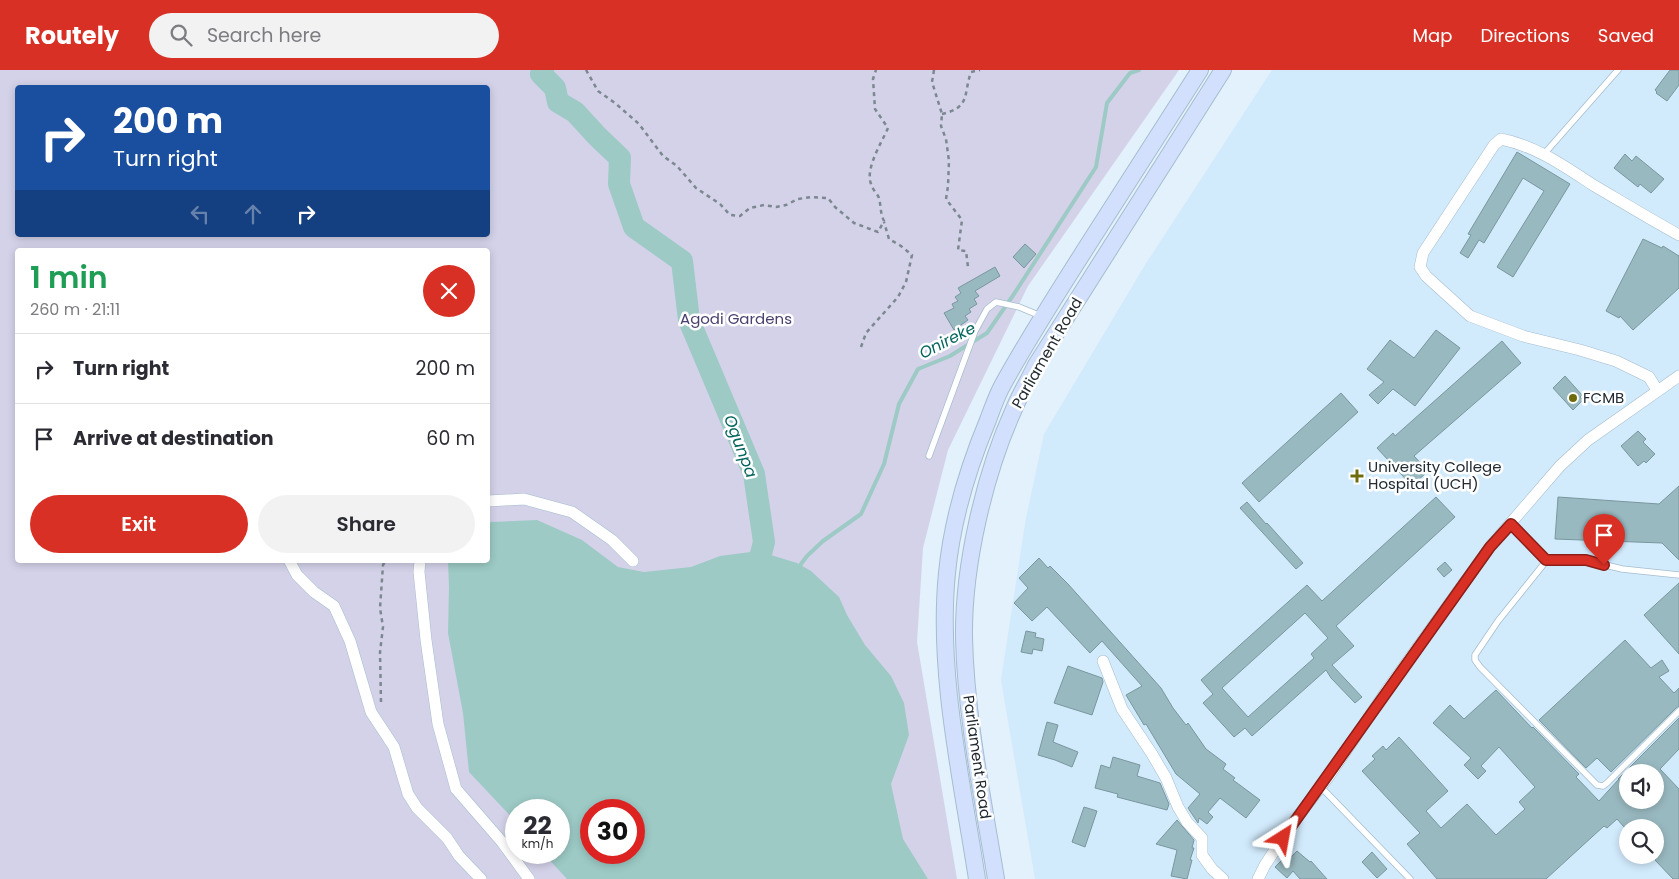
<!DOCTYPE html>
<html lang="en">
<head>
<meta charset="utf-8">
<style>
	body { margin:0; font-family:Poppins,sans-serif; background:#f2f2f3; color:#2b2b33; height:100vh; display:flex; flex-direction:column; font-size:19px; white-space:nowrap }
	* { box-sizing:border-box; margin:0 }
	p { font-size:16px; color:#7c7c81 }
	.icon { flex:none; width:28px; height:28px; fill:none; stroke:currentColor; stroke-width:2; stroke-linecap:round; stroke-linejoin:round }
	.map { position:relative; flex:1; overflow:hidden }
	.panel { position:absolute; left:15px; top:178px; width:475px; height:315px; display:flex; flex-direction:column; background:#fff; border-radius:5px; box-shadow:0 2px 8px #0003 }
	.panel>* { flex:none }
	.guide { position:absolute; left:15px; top:15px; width:475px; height:152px; border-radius:5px; box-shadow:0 2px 8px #0003; background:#1a4fa0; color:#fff; overflow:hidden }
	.buttons { position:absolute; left:1619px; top:694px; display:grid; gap:10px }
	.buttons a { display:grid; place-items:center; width:45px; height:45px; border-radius:50%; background:#fff; box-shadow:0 2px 8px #0003; font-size:25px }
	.speed { position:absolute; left:505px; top:729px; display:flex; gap:10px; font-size:25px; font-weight:700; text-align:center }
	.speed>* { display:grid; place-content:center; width:65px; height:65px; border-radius:50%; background:#fff; box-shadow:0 2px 8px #0003; line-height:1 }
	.speed small { font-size:12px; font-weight:400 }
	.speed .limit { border:8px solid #d22; background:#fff; color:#111 }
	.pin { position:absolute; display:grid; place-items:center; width:42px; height:42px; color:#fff; margin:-51px -21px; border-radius:50% 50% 50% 0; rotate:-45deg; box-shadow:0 0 5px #0007 }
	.pin .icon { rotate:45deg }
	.me { position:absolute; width:55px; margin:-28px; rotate:34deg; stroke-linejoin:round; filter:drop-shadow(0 0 4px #0008) }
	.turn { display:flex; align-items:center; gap:18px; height:105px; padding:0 15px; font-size:22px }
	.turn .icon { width:65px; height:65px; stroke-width:2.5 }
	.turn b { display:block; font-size:35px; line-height:42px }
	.lanes { display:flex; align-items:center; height:48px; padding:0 15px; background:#0003; justify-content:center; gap:25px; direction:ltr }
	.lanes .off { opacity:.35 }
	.round { display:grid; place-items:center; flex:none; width:52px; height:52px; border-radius:26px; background:#f2f2f3 }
	.overview { display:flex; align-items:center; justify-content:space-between; height:85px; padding:0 15px }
	h1 { font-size:30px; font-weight:600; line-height:38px; color:#1e9e55 }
	.action { display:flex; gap:10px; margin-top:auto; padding:10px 15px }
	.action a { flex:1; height:58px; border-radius:30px; background:#d93025; color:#fff; font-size:20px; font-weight:600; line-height:58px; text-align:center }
	.action a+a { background:#f2f2f3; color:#2b2b33 }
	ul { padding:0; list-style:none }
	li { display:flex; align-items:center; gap:15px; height:70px; padding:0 15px; border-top:1px solid #e1e1e2 }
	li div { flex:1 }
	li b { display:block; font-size:19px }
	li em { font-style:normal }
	header { display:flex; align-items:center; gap:30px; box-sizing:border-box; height:70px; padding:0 25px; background:#d93025; color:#fff }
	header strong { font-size:24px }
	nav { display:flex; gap:28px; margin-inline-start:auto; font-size:18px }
	.search { width:350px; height:45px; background:#f2f2f3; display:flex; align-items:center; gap:12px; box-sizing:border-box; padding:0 18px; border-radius:28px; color:#7c7c81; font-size:19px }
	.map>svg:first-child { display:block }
	.built { fill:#d1eafc; fill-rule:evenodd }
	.green { fill:#d4d2e9; fill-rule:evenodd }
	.water { fill:#9dcac5; fill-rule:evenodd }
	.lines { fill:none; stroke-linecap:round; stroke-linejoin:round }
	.stream { stroke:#9dcac5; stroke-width:4 }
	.river { stroke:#9dcac5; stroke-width:22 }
	.building { fill:#99b9c0; stroke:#79979e; fill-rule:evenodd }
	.service-casing { stroke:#a5bdce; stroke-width:7 }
	.minor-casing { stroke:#a5bdce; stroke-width:12 }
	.secondary-casing { stroke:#a5bdce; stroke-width:18 }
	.path { stroke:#7c8890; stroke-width:2.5; stroke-dasharray:4 4; stroke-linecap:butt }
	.service { stroke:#fff; stroke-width:5.5 }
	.minor { stroke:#fff; stroke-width:11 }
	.secondary { stroke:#d3e0fd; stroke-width:16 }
	.route-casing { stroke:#8d1f18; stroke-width:12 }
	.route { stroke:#d93025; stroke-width:9 }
	.poi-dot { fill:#6d6c0c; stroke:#fff; stroke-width:2 }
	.labels { text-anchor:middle; stroke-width:5; stroke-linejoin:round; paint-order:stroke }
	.park-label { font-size:15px; fill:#48406f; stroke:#fff }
	.street-label { font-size:15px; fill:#222b32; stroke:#fff }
	.poi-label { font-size:15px; fill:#222b32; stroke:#fff; text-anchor:start }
	.water-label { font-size:16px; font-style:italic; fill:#06655e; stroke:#fff }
</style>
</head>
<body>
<header>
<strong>Routely</strong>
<div class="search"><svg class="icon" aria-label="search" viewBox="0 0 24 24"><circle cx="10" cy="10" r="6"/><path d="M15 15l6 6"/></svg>Search here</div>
<nav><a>Map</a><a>Directions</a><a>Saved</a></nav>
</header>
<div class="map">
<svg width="1679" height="809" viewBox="0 0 1679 809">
	<rect width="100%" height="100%" fill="#e2f1fb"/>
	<path class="built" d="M 1272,0 L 1679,0 L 1679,809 L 1035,809 L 1001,610 L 1026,448 L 1044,364 L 1145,195 ZM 1628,702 L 1655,702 L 1655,730 L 1628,730 ZM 1628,758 L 1655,758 L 1655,785 L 1628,785 Z"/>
	<path class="green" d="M 0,0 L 1179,0 L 1028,216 L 948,380 L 923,478 L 917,572 L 957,809 L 0,809 ZM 18,18 L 488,18 L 488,165 L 18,165 ZM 18,180 L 488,180 L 488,490 L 18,490 ZM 516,740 L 559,740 L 559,782 L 516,782 ZM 591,740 L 634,740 L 634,782 L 591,782 Z"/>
	<path class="water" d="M 537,450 L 582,470 L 618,497 L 644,502 L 691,497 L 720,486 L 758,481 L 797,493 L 811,501 L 839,527 L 847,545 L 865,575 L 891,606 L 904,633 L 909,665 L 891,714 L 903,769 L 928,809 L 567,809 L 543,783 L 559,782 L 559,740 L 516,740 L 516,752 L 469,702 L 463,643 L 448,563 L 449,517 L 448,490 L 488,490 L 488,454 L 491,452 ZM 591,740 L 634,740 L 634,782 L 591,782 Z"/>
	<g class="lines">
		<path class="stream" d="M 798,498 L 807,486 L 823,471 L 861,444 L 884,394 L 899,334 L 918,299 L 950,286 L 987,263 L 1014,224 L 1096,97 L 1107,33 L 1130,3 L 1139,0"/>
		<path class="river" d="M 543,0 L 541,4 L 555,18 L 558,32 L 575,42 L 597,66 L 620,88 L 619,114 L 634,157 L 682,191 L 689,250 L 754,404 L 764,472 L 754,511"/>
	</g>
	<g class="building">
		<path d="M 1670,0 L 1679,0 L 1679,15 L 1667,31 L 1656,23 L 1657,22 L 1655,20 Z"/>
		<path d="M 1517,82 L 1570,114 L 1513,207 L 1497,197 L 1544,121 L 1523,108 L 1484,173 L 1479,170 L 1468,188 L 1460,183 L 1471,165 L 1468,164 Z"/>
		<path d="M 1625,84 L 1632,91 L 1636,86 L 1664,109 L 1651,123 L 1640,114 L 1638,117 L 1614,98 Z"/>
		<path d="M 1643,169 L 1662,178 L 1663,176 L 1679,186 L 1679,218 L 1633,260 L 1620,246 L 1619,248 L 1606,241 Z"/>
		<path d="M 1025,174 L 1036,184 L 1024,198 L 1013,187 Z"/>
		<path d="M 995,197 L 1000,206 L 975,221 L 979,226 L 974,229 L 977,234 L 969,239 L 971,242 L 965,246 L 968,250 L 954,260 L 944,243 L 954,238 L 952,234 L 958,231 L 955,227 L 961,223 L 958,218 Z"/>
		<path d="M 1436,260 L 1460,278 L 1415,336 L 1393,319 L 1378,334 L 1369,325 L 1384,312 L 1367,299 L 1390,270 L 1414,288 Z"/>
		<path d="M 1502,271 L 1521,293 L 1414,386 L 1428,401 L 1412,416 L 1377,378 L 1393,363 L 1395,366 Z"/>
		<path d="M 1565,306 L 1582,325 L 1580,327 L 1583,330 L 1573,340 L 1553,318 Z"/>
		<path d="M 1341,323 L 1358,342 L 1259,432 L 1242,413 Z"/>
		<path d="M 1638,361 L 1646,369 L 1643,372 L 1655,384 L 1646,393 L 1644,391 L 1638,396 L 1621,376 Z"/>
		<path d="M 1679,416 L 1679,490 L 1662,473 L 1555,469 L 1558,427 L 1659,434 Z"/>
		<path d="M 1436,427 L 1455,447 L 1336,556 L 1354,576 L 1332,595 L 1362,627 L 1355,633 L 1331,608 L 1326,600 L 1252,666 L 1245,658 L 1234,667 L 1203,633 L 1213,624 L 1201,610 L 1307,515 L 1322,531 ZM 1305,543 L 1328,568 L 1311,584 L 1314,588 L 1248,647 L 1222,618 Z"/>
		<path d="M 1247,432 L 1266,454 L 1267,453 L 1303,493 L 1296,499 L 1240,438 Z"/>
		<path d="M 1039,488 L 1048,498 L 1050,496 L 1068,514 L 1161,618 L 1173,638 L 1186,655 L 1188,653 L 1206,679 L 1226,694 L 1223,699 L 1235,708 L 1233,710 L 1260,730 L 1246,748 L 1220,728 L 1208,742 L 1213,747 L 1207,754 L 1199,748 L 1198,753 L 1188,738 L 1200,724 L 1176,704 L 1146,654 L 1144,655 L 1126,625 L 1142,616 L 1102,571 L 1090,583 L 1047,537 L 1032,551 L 1014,533 L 1028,518 L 1019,508 Z"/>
		<path d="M 1445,492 L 1452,500 L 1444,507 L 1437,499 Z"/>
		<path d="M 1679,513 L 1679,584 L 1644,545 Z"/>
		<path d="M 1026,561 L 1036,563 L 1035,567 L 1044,569 L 1042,581 L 1033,579 L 1032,584 L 1021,582 Z"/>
		<path d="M 1625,570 L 1651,598 L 1662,590 L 1669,601 L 1659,607 L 1674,623 L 1679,618 L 1679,636 L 1676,638 L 1611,702 L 1597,688 L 1586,698 L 1539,650 Z"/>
		<path d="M 1068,596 L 1102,608 L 1103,612 L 1092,645 L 1054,633 Z"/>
		<path d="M 1496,620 L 1532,658 L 1533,657 L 1579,704 L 1576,707 L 1599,731 L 1619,709 L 1618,709 L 1679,648 L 1679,679 L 1660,699 L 1679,719 L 1679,809 L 1673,809 L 1655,790 L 1655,758 L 1625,758 L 1617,749 L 1607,758 L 1604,756 L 1546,809 L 1437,809 L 1407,774 L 1420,763 L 1362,701 L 1375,689 L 1372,686 L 1383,676 L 1386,680 L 1399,667 L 1448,721 L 1426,741 L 1441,758 L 1467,734 L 1496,765 L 1525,739 L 1519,732 L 1535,717 L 1499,677 L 1481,696 L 1486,701 L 1478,709 L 1464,695 L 1471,688 L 1433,653 L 1450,635 L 1464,649 ZM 1628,702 L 1655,702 L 1655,730 L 1628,730 Z"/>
		<path d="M 1047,652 L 1058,655 L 1053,672 L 1078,682 L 1072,697 L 1055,690 L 1038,685 Z"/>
		<path d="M 1113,687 L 1140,695 L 1137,706 L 1160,713 L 1169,734 L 1167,740 L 1117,727 L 1118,724 L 1095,718 L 1101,695 L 1110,698 Z"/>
		<path d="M 1084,737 L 1097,741 L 1085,777 L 1072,772 Z"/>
		<path d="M 1177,750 L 1194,770 L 1192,778 L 1194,778 L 1190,790 L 1192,790 L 1187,809 L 1171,806 L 1177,780 L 1156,774 Z"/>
		<path d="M 1297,781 L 1310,792 L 1311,791 L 1327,809 L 1300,809 L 1293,801 L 1287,808 L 1275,797 L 1285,787 L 1288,790 Z"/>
		<path d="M 1372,782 L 1387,799 L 1377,808 L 1362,792 Z"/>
	</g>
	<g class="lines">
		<g class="service-casing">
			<g id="service">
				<path d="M 1544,84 L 1618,0"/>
				<path d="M 929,386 L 975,261 L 987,239 L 996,232 L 1019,237 L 1041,246"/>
				<path d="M 1511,454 L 1547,490 L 1585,490 L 1622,499 L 1679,505"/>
				<path d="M 1547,490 L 1498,551 L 1475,585 L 1475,590 L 1480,597 L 1597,715 L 1603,716 L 1607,713 L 1679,641"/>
				<path d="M 1320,716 L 1410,809"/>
			</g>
		</g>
		<g class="minor-casing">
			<g id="minor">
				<path d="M 1657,320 L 1649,307 L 1616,291 L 1580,280 L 1523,266 L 1470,246 L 1426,206 L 1420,197 L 1423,183 L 1494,75 L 1501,69 C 1536,76 1564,96 1593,115 C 1622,132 1650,149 1679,165"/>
				<path d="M 488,431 L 524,429 L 572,442 L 612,470 L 633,491"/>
				<path d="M 289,490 L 297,505 L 314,522 L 334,536 L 350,571 L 371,642 L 394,677 L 408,724 L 417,738 L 447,768 L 459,786 L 481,809"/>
				<path d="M 420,490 L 419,502 L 426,570 L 438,654 L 456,719 L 502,772 L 529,809"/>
				<path d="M 1103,591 L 1122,639 L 1152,684 L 1166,708 L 1178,737 L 1187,752 L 1202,768 L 1202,785 L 1212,799 L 1223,809"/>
				<path d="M 1258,809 L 1265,795 L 1292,754 L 1329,706 L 1387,620 L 1490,477 L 1560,396 L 1588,370 L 1679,306"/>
			</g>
		</g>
		<g class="secondary-casing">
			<g id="secondary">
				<path d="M 977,809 C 962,711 937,602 947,503 C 952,451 968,398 988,350 C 992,339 996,328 1001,318 C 1027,270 1057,224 1086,178 C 1124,119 1162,59 1200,0"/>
				<path d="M 996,809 C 983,729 966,649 964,568 C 963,497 984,405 1014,339 C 1020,324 1029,310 1036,295 L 1223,0"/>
			</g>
		</g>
		<g class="path">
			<path d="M 586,0 L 598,21 L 615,33 L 639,54 L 663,86 L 677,96 L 696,118 L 720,134 L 730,145 L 740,146 L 750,138 L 764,135 L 776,137 L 786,135 L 798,129 L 811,127 L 828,128 L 835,137 L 854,153 L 878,162 L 884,151 C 880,143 881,135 879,128 C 877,123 872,119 871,114 C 865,98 882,72 888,58 L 875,39 L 873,9 L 876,0"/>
			<path d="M 934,0 L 932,12 L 942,44 L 941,56 L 946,69 L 949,91 L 948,116 L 946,129 L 962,150 L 958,180 L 966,181 L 968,197"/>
			<path d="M 942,44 C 971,37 963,25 971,2 L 980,0"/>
			<path d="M 861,277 L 866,263 L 898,227 L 906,212 L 912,185 L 901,176 L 889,169 L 884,152"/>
			<path d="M 381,632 L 380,582 L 383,557 L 380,538 L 383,495 L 386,490"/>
		</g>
		<use href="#service" class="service"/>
		<use href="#minor" class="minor"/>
		<use href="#secondary" class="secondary"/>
	</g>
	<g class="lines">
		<g class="route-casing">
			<path id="route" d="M 1283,768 L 1490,477 L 1511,454 L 1546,490 L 1586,490 L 1604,495"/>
		</g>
		<use href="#route" class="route"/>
	</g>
	<g class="poi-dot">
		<circle cx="1573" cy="328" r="5"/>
		<path d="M1354.5 398.5h5v5h5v5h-5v5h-5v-5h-5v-5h5z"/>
	</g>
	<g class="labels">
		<g class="park-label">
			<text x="736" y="254">Agodi Gardens</text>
		</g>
		<g class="street-label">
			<text transform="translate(1047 283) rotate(-60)" y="5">Parliament Road</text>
			<text transform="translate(977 687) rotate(82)" y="5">Parliament Road</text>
		</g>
		<g class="poi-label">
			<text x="1583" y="333">FCMB</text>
			<text x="1368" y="402">University College<tspan x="1368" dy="17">Hospital (UCH)</tspan></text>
		</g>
		<g class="water-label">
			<text transform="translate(947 270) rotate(-27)" y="6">Onireke</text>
			<text transform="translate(741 376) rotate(69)" y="6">Ogunpa</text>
		</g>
	</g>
</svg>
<div class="buttons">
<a><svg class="icon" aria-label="sound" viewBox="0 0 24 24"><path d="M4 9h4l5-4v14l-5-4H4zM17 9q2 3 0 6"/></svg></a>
<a><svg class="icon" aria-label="search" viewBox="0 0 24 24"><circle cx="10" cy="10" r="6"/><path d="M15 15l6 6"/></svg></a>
</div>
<div class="speed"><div>22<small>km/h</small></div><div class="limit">30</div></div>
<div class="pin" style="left:1604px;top:495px;background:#d93025"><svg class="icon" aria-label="arrive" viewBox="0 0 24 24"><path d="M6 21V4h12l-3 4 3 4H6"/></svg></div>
<svg class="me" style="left:1283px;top:768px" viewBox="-20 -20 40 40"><path d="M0-17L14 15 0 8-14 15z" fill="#d93025" stroke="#fff" stroke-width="4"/></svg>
<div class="guide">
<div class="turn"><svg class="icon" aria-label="right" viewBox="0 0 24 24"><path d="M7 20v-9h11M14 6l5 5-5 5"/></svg><div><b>200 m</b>Turn right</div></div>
<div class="lanes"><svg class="icon off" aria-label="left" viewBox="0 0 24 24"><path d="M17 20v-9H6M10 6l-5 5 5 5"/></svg><svg class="icon off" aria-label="ahead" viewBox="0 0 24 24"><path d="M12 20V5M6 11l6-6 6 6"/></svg><svg class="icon" aria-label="right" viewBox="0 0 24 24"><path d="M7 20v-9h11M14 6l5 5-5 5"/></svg></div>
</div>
<section class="panel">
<div class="overview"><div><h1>1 min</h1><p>260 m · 21:11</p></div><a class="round" style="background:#d93025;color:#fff"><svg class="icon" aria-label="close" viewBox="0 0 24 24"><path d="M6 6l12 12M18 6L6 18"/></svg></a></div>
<ul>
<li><svg class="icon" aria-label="right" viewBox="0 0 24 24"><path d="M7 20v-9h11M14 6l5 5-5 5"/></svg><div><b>Turn right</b></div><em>200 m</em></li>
<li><svg class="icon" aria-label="arrive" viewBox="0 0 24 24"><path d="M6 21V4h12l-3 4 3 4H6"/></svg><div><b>Arrive at destination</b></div><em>60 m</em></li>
</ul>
<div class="action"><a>Exit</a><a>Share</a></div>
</section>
</div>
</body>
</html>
